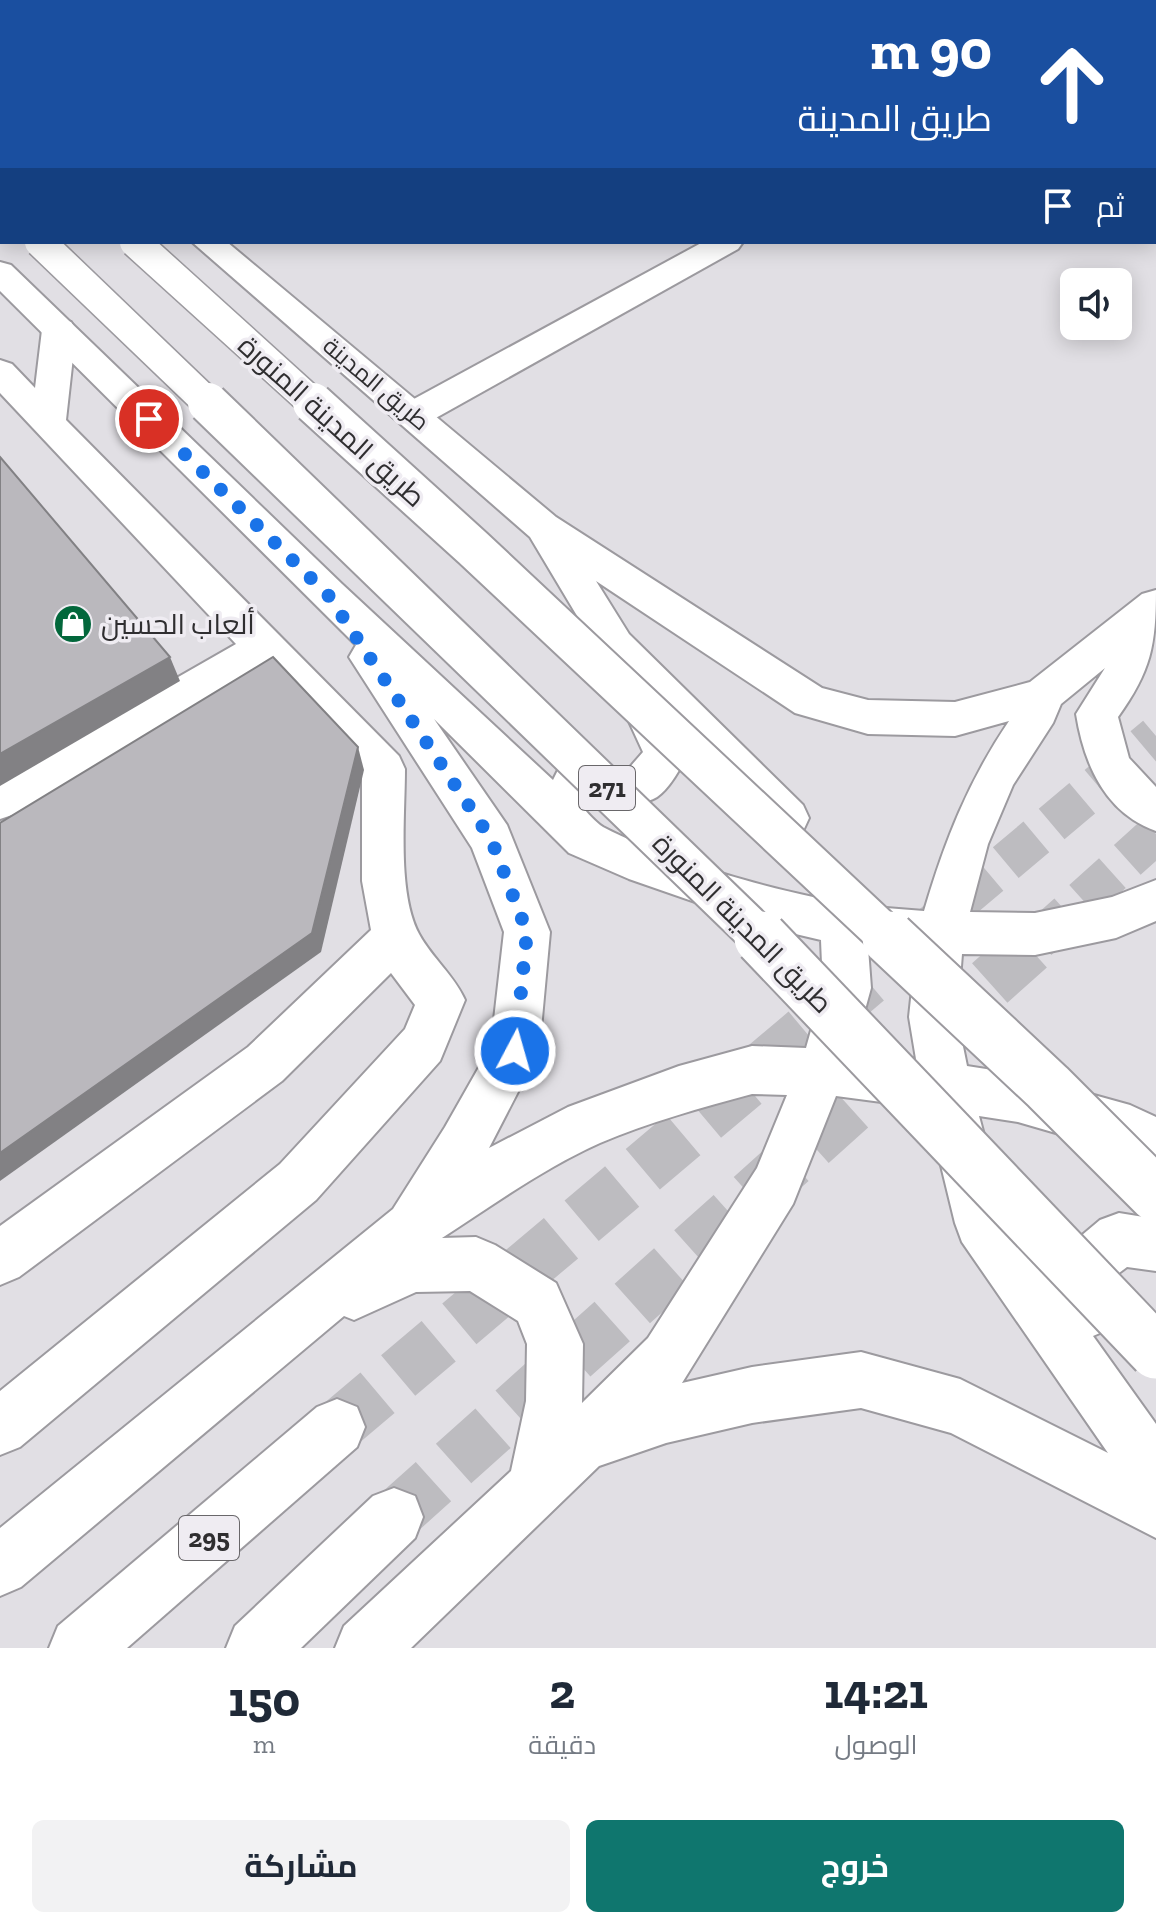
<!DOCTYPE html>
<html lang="ar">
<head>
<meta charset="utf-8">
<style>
	body { margin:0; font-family:"Zilla Slab",Cairo,serif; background:#f2f2f3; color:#1f2937; direction:rtl; height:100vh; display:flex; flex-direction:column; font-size:30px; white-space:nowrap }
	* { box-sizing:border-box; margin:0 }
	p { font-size:26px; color:#747a83 }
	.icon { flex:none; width:44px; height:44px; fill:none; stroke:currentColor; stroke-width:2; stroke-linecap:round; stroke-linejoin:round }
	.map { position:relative; height:1648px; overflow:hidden; direction:ltr }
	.details { display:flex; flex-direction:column; background:#fff; flex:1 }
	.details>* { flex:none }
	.hud { position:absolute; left:0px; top:0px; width:1156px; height:244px; box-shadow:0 4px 20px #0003; direction:rtl; background:#1a4fa0; color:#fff; overflow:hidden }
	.tools { position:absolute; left:1060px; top:268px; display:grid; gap:16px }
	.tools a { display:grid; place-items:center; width:72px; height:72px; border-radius:12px; background:#fff; box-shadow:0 4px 20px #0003; font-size:40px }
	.pin { position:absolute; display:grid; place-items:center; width:68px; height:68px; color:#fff; margin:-34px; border:4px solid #fff; border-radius:50%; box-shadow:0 2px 8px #0007 }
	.me { position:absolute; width:88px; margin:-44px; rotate:6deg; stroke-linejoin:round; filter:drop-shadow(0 0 6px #0008) }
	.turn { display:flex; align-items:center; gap:28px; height:168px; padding:0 32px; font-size:36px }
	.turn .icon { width:104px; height:104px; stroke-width:2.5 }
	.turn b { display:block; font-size:56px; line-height:68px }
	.then { display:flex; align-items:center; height:76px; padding:0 32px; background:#0003; gap:16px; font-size:30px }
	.eta { display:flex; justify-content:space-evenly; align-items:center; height:136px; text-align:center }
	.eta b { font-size:48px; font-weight:700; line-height:56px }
	.cta { display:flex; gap:16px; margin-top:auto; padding:16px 32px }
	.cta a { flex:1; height:92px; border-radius:12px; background:#0f766e; color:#fff; font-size:32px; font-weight:700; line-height:92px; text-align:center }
	.cta a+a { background:#f2f2f3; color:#1f2937 }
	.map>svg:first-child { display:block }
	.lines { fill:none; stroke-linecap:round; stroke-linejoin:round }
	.major-tunnel-far1 { stroke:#bdbcc0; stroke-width:40; stroke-dasharray:40 20; stroke-linecap:butt }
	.major-tunnel { stroke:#bdbcc0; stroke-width:53; stroke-dasharray:53 27; stroke-linecap:butt }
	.minor-casing { stroke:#9c9a9f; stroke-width:4 }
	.major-casing { stroke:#9c9a9f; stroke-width:4 }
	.highway-casing { stroke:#9c9a9f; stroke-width:4 }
	.minor { fill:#fff; fill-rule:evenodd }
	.major { fill:#fff; fill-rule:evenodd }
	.highway { fill:#fff; fill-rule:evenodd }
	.highway-bridge-far2-casing { stroke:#9c9a9f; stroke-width:33; stroke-linecap:butt }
	.highway-bridge-far1-casing { stroke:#9c9a9f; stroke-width:44; stroke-linecap:butt }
	.highway-bridge-casing { stroke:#9c9a9f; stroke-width:57; stroke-linecap:butt }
	.highway-bridge-far2 { stroke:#fff; stroke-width:30 }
	.highway-bridge-far1 { stroke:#fff; stroke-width:40 }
	.highway-bridge { stroke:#fff; stroke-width:53 }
	.shaded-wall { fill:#828184 }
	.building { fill:#bab8bd; stroke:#828184; stroke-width:2 }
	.route { stroke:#1a73e8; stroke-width:14; stroke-dasharray:0 25.2 }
	.labels { text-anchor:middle; stroke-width:7; stroke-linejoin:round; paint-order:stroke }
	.far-street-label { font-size:24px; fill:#2f2e30; stroke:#efecf2 }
	.shield { fill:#efecf2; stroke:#69676a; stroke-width:2 }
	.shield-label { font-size:26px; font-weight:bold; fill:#2f2e30 }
	.street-label { font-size:28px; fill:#2f2e30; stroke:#efecf2 }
	.poi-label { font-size:28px; fill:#2f2e30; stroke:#efecf2; text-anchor:start }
</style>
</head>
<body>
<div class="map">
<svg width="1156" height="1648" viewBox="0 0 1156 1648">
	<rect width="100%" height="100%" fill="#e1dfe4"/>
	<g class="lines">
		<g class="major-tunnel-far1">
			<path d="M 914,940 L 1156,736"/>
			<path d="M 1038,940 L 1156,834"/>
		</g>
		<g class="major-tunnel">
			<path d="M 337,1427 L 917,938"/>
			<path d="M 394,1517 L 1040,938"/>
		</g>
		<g class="minor-casing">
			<g id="minor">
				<path d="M 1043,0 L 1072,0 L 1073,2 L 1044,2 Z"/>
				<path d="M 1145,0 L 1156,0 L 1156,13 L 1154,2 L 1143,2 Z"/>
				<rect x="0" y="19" width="2" height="16"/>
				<rect x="1154" y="38" width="2" height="17"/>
				<path d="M 703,242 L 743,242 L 738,249 L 425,424 L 413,427 L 401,424 L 395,415 L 401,406 Z"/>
				<path d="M 59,319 L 71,322 L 76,330 L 66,420 L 399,756 L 405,769 C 405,816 397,893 419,934 C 432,958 454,975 465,1000 L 440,1061 L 316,1200 L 20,1447 L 0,1455 L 0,1391 L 280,1164 L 405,1029 L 415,1005 L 391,973 L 282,1081 L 19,1277 L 0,1285 L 0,1226 L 248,1047 L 371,930 L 362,881 L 362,775 L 260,669 L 15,814 L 0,819 L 0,779 L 236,644 L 0,393 L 0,360 L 12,364 L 35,388 L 42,330 L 47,322 Z"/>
			</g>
		</g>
		<g class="major-casing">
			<g id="major">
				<rect x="0" y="57" width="2" height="18"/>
				<path d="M 192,242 L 227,242 L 556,517 L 822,688 L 868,700 L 955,702 L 1030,682 L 1142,594 L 1156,590 C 1156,645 1151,671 1118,717 L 1129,758 L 1156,787 L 1156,831 C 1105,813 1084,764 1076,714 L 1105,668 L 1061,704 L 1053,723 L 1013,785 L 988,844 L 970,912 L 1035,913 L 1112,897 L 1156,880 L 1156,921 L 1116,938 L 1035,955 L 962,954 L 957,1017 L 967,1066 L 1018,1074 L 1130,1105 L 1156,1117 L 1156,1171 L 1118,1151 L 1018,1122 L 979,1116 L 1004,1211 L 1063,1294 L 1067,1260 L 1075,1241 L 1100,1220 L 1119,1213 L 1156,1219 L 1156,1271 L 1127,1267 L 1119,1273 L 1115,1311 L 1107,1330 L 1093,1336 L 1156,1424 L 1156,1538 L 951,1433 L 861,1408 L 752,1423 L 666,1443 L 599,1466 L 411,1648 L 335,1648 L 344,1626 L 511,1471 L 526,1401 L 527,1344 L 518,1321 L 470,1291 L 416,1292 L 354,1320 L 344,1316 L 21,1587 L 0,1596 L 0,1528 L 393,1209 L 445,1127 L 491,1046 L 504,932 L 472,848 L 349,657 L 356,645 L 0,291 L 0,262 L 11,265 L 342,584 L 553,780 L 558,770 L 573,765 L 593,772 L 630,767 L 643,752 L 620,702 L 626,690 L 632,688 L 601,656 L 530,537 ZM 596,581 L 795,713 L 868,734 L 955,736 L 1009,721 C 968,782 945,840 924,911 L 861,906 L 852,883 L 836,877 L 820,883 L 813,897 C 748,883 663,858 603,827 C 595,822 588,813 581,806 C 594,811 645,805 657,797 C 669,789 681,768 687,755 L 678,735 L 771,831 L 787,837 L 803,831 L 809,818 L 803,805 L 629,634 ZM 434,719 L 569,853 L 629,879 L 770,928 L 821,940 L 823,988 L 806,1048 L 752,1046 L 679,1066 L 568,1107 L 489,1148 L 539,1051 L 550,932 L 507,825 ZM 868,948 L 916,952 L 909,1017 L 916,1059 L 854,1050 L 871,988 ZM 752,1094 L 787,1095 L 757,1168 L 648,1338 L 582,1403 L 583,1344 L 556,1283 L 495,1245 L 476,1237 L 442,1238 C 493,1205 544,1168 600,1143 C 649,1122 701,1108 752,1094 ZM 836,1096 L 927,1108 L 955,1223 L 962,1242 L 1108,1453 L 960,1379 L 861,1352 L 752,1367 L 682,1383 L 793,1204 Z"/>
				<path d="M 337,1399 L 357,1407 L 365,1427 L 357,1447 L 127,1648 L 49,1648 L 58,1626 L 317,1407 Z"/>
				<path d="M 394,1488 L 415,1496 L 423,1517 L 415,1538 L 301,1648 L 226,1648 L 235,1626 L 373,1496 Z"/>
			</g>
		</g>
		<g class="highway-casing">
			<g id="highway">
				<path d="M 0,111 L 2,112 L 2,131 L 0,130 Z"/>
				<rect x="0" y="195" width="2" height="20"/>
			</g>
		</g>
		<use href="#minor" class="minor"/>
		<use href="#major" class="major"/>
		<use href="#highway" class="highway"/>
		<g class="highway-bridge-far2-casing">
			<g id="highway-bridge-far2">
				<path d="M 40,242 L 210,405"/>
				<path d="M 135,242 L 315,405"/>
			</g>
		</g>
		<g class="highway-bridge-far1-casing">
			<g id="highway-bridge-far1">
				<path d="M 208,403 L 763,940"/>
				<path d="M 313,403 L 473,548 L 891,940"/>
			</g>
		</g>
		<g class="highway-bridge-casing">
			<g id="highway-bridge">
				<path d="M 761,938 L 1156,1352"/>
				<path d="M 889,938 L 1048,1087 L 1156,1195"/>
			</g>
		</g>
		<use href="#highway-bridge-far2" class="highway-bridge-far2"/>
		<use href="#highway-bridge-far1" class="highway-bridge-far1"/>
		<use href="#highway-bridge" class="highway-bridge"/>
	</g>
	<g class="shaded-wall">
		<path d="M 170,657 L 180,681 L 0,786 L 0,754 Z"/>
		<path d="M 358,747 L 364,770 L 321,952 L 0,1181 L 0,1153 Z"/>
	</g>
	<g class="building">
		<path d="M 0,457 L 170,657 L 0,754 Z"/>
		<path d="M 273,657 L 358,747 L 312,933 L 0,1153 L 0,823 Z"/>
	</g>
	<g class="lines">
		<path class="route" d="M 149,419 L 328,595 L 491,839 L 527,932 L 515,1051"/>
	</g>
	<defs>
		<g id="shop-disc" transform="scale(2)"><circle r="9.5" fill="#02673b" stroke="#efecf2"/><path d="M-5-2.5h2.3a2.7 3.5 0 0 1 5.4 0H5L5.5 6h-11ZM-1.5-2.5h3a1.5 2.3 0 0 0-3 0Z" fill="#fff"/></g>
	</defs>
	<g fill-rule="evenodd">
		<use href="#shop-disc" x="73" y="624"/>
	</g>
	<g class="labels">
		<g class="far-street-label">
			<text transform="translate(376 384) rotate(40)" y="8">طريق المدينة</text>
		</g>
		<g class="shield">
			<rect x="579" y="766" width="56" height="44" rx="6"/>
			<rect x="179" y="1516" width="60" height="44" rx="6"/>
		</g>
		<g class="shield-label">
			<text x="607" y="797">271</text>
			<text x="209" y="1547">295</text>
		</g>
		<g class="street-label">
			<text transform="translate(332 421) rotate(42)" y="10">طريق المدينة المنورة</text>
			<text transform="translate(743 923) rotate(45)" y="10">طريق المدينة المنورة</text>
		</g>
		<g class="poi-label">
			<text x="101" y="634">ألعاب الحسين</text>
		</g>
	</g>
</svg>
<div class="tools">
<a><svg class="icon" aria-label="sound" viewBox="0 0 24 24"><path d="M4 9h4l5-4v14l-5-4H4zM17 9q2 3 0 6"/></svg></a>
</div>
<div class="pin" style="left:149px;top:419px;background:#d93025"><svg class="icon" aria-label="arrive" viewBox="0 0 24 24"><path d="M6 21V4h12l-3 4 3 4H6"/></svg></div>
<svg class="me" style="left:515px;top:1051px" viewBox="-20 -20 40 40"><circle r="17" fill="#1a73e8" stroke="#fff" stroke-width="3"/><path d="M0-11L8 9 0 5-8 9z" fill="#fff"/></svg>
<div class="hud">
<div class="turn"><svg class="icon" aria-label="ahead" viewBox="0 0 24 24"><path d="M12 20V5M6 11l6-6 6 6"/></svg><div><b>90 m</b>طريق المدينة</div></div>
<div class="then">ثم<svg class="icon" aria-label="arrive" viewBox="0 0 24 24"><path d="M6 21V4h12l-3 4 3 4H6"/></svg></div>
</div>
</div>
<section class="details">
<div class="eta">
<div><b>14:21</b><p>الوصول</p></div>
<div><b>2</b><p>دقيقة</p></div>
<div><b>150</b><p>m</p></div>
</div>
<div class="cta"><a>خروج</a><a>مشاركة</a></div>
</section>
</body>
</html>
